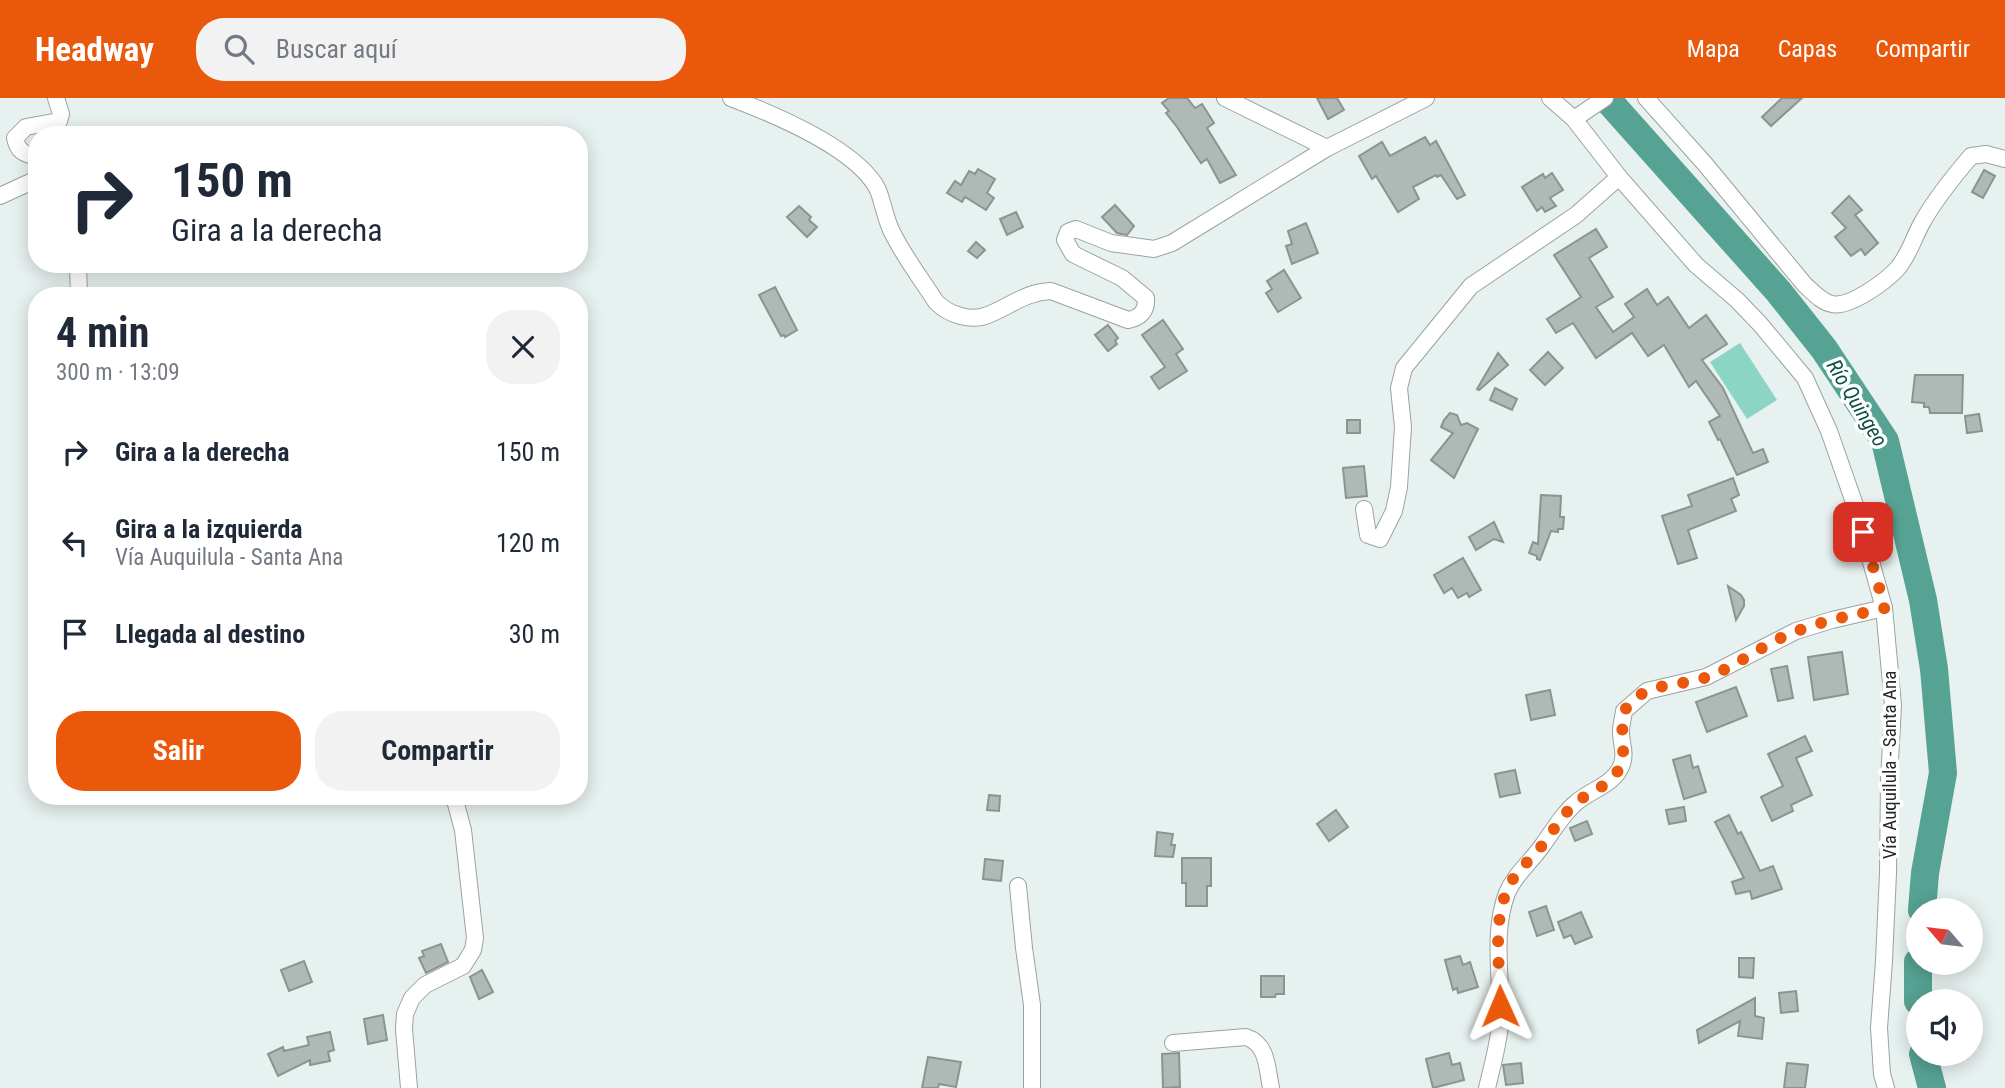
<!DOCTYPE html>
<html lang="es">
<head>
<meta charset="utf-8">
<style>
	body { margin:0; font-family:"Roboto Condensed",sans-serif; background:#f2f2f3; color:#1f2937; height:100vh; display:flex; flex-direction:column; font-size:26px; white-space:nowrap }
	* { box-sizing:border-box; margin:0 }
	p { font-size:23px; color:#747a83 }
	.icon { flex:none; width:38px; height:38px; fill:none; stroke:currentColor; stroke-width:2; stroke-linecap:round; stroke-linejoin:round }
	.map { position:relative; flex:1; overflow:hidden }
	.sheet { position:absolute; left:28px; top:189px; width:560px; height:518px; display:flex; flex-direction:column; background:#fff; border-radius:28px; box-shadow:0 4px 18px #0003 }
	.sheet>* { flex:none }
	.hud { position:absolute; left:28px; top:28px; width:560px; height:147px; border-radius:28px; box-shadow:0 4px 18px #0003; background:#fff; color:#1f2937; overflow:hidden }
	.needle { width:46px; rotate:298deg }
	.buttons { position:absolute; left:1906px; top:800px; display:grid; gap:14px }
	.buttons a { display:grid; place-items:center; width:77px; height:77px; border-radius:50%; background:#fff; box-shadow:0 4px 18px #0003; font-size:35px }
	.pin { position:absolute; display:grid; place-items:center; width:60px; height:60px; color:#fff; margin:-30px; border-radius:14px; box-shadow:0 4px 10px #0006 }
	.me { position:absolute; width:77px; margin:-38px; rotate:359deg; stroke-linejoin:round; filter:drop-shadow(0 0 5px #0008) }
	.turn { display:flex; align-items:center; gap:24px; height:147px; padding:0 28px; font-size:32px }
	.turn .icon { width:91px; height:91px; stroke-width:2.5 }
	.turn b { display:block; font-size:49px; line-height:60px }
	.round { display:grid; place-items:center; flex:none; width:74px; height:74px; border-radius:28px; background:#f2f2f3 }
	.head { display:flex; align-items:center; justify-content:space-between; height:119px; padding:0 28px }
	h1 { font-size:42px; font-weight:700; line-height:52px }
	.action { display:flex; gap:14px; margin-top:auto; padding:14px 28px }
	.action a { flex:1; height:80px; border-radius:28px; background:#ea580c; color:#fff; font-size:28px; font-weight:700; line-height:80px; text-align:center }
	.action a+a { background:#f2f2f3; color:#1f2937 }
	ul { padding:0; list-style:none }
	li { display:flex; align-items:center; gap:21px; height:91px; padding:0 28px }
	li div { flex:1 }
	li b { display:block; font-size:26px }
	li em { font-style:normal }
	header { display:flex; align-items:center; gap:42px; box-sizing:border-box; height:98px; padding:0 35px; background:#ea580c; color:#fff }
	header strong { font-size:33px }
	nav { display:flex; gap:38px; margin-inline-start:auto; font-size:24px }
	.search { width:490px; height:63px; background:#f2f2f3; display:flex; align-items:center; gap:18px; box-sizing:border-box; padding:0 24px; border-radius:28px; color:#747a83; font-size:26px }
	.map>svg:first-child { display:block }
	.green { fill:#8cd5c5 }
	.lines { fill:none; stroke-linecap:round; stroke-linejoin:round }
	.river { stroke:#56a293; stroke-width:28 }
	.building { fill:#afb9b6; stroke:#8b9491; stroke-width:2 }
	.minor-casing { stroke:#9aa3a1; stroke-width:18 }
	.minor { stroke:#fff; stroke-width:16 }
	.route { stroke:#ea580c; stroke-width:12; stroke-dasharray:0 21.6 }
	.labels { text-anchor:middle; stroke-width:7; stroke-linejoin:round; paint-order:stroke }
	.street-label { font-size:19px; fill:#252928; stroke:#fff }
	.water-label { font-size:21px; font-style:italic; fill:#0f5146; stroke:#fff }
</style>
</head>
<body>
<header>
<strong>Headway</strong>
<div class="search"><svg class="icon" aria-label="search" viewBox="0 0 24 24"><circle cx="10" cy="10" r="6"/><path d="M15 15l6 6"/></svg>Buscar aquí</div>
<nav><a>Mapa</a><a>Capas</a><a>Compartir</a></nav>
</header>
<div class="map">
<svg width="2005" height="990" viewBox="0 0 2005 990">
	<rect width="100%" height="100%" fill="#e7f1ef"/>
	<path class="green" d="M 1740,245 L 1777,302 L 1747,321 L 1710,264 Z"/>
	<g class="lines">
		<g class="river">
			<path d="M 1606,0 L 1778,193 L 1824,251 L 1885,343 L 1923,502 L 1934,571 L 1943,675 L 1925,775 L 1922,812"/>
			<path d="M 1918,864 L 1918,903"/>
			<path d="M 1923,956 L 1932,990"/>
		</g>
	</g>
	<g class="building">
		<path d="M 1169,0 L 1187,0 L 1195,10 L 1202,6 L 1214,25 L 1207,30 L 1236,77 L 1220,85 L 1207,61 L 1201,65 L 1177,29 L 1166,15 L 1169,13 L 1162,5 Z"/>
		<path d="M 1317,0 L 1337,0 L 1344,12 L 1328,21 Z"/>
		<path d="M 1782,0 L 1802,0 L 1771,28 L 1762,19 Z"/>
		<path d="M 1425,39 L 1430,47 L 1436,43 L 1465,97 L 1457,101 L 1441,77 L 1437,79 L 1436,77 L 1413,89 L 1419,101 L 1398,114 L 1376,78 L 1372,81 L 1359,58 L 1382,44 L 1390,58 Z"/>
		<path d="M 978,71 L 995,81 L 987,95 L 994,100 L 986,112 L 965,99 L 962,104 L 947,95 L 955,83 L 961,87 L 969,73 L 975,76 Z"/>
		<path d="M 1984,72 L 1995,78 L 1983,100 L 1972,94 Z"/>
		<path d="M 1552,75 L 1563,92 L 1550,100 L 1556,108 L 1545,114 L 1542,109 L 1537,113 L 1522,89 L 1543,76 L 1545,80 Z"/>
		<path d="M 1849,98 L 1862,112 L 1855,117 L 1878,145 L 1865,157 L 1861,151 L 1851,158 L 1835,139 L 1846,130 L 1832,115 Z"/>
		<path d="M 1115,107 L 1134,128 L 1127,137 L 1117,135 L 1102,119 Z"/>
		<path d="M 799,108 L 811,119 L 809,122 L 817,129 L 807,139 L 787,119 Z"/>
		<path d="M 1016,114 L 1023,129 L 1007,137 L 1000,121 Z"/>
		<path d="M 1306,125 L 1318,155 L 1292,166 L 1286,148 L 1292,146 L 1288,133 Z"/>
		<path d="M 1596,131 L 1607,149 L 1589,160 L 1613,199 L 1596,209 L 1613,234 L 1634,219 L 1625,206 L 1647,191 L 1657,207 L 1668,199 L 1689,230 L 1706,217 L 1727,246 L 1702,262 L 1723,290 L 1753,355 L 1763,351 L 1768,364 L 1737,377 L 1720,341 L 1718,342 L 1709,324 L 1720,318 L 1696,283 L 1689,289 L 1664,247 L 1648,258 L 1632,235 L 1596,260 L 1573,225 L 1556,235 L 1547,221 L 1581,199 L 1554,157 Z"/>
		<path d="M 976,144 L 985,152 L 977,160 L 968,153 Z"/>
		<path d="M 1284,172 L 1301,200 L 1278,214 L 1266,195 L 1272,191 L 1267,183 Z"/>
		<path d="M 775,189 L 797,232 L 785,239 L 784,237 L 781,238 L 759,197 Z"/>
		<path d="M 1163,222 L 1183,251 L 1176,256 L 1187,273 L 1159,291 L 1151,279 L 1165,269 L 1142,237 Z"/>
		<path d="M 1108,227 L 1118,240 L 1115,243 L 1117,246 L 1108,253 L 1095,237 Z"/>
		<path d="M 1548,254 L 1563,270 L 1545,287 L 1530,272 Z"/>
		<path d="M 1498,255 L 1508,267 L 1479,292 L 1477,291 Z"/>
		<path d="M 1915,277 L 1963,277 L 1962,315 L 1930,315 L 1929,309 L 1924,309 L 1924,305 L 1912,304 Z"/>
		<path d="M 1495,290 L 1517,301 L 1512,312 L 1490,302 Z"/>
		<path d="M 1450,315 L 1457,317 L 1461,327 L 1467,325 L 1478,331 L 1454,380 L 1431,362 L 1453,335 L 1441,329 L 1444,322 Z"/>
		<path d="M 1979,316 L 1982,333 L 1967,335 L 1965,318 Z"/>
		<rect x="1347" y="322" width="13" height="13"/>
		<path d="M 1364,368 L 1367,398 L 1346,400 L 1343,370 Z"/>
		<path d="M 1733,380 L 1739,397 L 1731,401 L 1736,413 L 1688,432 L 1697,460 L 1678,466 L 1662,418 L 1692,408 L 1688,397 Z"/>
		<path d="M 1541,397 L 1561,398 L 1560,419 L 1564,419 L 1563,431 L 1558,431 L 1558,434 L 1551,433 L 1540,462 L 1537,461 L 1537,458 L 1529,455 L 1533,444 L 1538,446 Z"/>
		<path d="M 1494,424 L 1503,444 L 1494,441 L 1476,452 L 1469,439 Z"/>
		<path d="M 1463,460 L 1481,492 L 1469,499 L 1467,495 L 1458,500 L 1452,490 L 1444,495 L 1434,477 Z"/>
		<path d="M 1728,488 L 1741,497 L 1744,502 L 1744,508 L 1736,522 Z"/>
		<path d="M 1842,554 L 1848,596 L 1814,602 L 1808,559 Z"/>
		<path d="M 1787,568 L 1793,600 L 1778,603 L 1771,571 Z"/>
		<path d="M 1736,589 L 1747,618 L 1707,634 L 1696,604 Z"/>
		<path d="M 1550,592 L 1555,617 L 1531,622 L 1526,597 Z"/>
		<path d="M 1805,638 L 1812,653 L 1796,660 L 1812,697 L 1791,707 L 1793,713 L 1772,723 L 1761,699 L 1783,688 L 1768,656 Z"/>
		<path d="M 1690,657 L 1693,670 L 1698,668 L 1706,694 L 1684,701 L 1673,662 Z"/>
		<path d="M 1515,672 L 1520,695 L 1500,699 L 1495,676 Z"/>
		<path d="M 989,697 L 1000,698 L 999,713 L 987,712 Z"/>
		<path d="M 1684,709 L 1686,723 L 1669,726 L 1666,712 Z"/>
		<path d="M 1336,712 L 1348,729 L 1329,743 L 1317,726 Z"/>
		<path d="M 1729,717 L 1738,736 L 1741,734 L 1760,773 L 1773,768 L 1782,791 L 1752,801 L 1750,793 L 1736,796 L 1732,784 L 1744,780 L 1715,724 Z"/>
		<path d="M 1587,723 L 1592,736 L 1575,743 L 1570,730 Z"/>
		<path d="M 1157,734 L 1173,736 L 1171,747 L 1175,747 L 1173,759 L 1155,758 Z"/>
		<path d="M 1182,760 L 1211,760 L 1211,788 L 1207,788 L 1207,808 L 1186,808 L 1186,785 L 1182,785 Z"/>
		<path d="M 985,761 L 1003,763 L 1001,783 L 983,781 Z"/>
		<path d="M 1546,808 L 1554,832 L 1537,838 L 1529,814 Z"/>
		<path d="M 1581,814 L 1592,839 L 1575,846 L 1571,837 L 1564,840 L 1558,824 Z"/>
		<path d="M 441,846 L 448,864 L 426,875 L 419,860 L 424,858 L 422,853 Z"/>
		<path d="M 1460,858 L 1463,867 L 1470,864 L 1478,889 L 1458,895 L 1457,890 L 1453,892 L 1445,862 Z"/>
		<path d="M 1739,860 L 1754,860 L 1753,880 L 1739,879 Z"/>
		<path d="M 304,863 L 312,884 L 289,893 L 281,872 Z"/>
		<path d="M 482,872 L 493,894 L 479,901 L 470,879 Z"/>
		<path d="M 1261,878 L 1284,878 L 1284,896 L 1276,896 L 1275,899 L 1261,899 Z"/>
		<path d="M 1796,893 L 1798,913 L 1781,915 L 1779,895 Z"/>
		<path d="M 1755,900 L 1755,918 L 1764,920 L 1762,941 L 1738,938 L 1740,923 L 1699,945 L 1697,932 Z"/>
		<path d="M 383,917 L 387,942 L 368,946 L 364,921 Z"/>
		<path d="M 330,934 L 334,952 L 328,954 L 330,963 L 310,967 L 310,962 L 278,978 L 268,956 L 283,949 L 284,953 L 309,947 L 307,939 Z"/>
		<path d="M 1179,955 L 1180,989 L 1163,990 L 1162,956 Z"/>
		<path d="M 1449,955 L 1452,967 L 1460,965 L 1464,982 L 1433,990 L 1426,961 Z"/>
		<path d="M 928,959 L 961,964 L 956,989 L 939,986 L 938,990 L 922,990 Z"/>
		<path d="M 1521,965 L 1523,985 L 1506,987 L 1503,967 Z"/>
		<path d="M 1787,965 L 1808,967 L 1805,990 L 1784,990 Z"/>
	</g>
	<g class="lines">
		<g class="minor-casing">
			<g id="minor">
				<path d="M 731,0 C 773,16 855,50 877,90 C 883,102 885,122 893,136 C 905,160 922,182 936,204 C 949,217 971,224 988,217 C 1011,208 1025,194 1051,193 L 1128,222 C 1140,220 1147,213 1146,200 L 1122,180 L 1073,156 L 1065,142 L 1068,134 L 1076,131 L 1111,145 L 1154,151 L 1172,145 L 1327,50 L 1426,0"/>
				<path d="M 1225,0 L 1327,50"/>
				<path d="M 1550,0 L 1574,21 L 1619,79 L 1696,167 L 1737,202 L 1760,226 L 1805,280 L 1829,333 L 1856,410 L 1884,510 L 1893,607 L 1889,682 L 1888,775 L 1884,863 L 1879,930 L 1882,976 L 1886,990"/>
				<path d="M 1646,0 L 1705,66 L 1805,187 C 1813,194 1821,204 1832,206 C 1849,210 1885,184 1897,171 C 1909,158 1914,138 1923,123 C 1936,100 1954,78 1971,58 L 1986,56 L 2005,61"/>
				<path d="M 1574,21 L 1605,0"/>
				<path d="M 37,59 C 24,56 18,54 15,40 L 26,29 L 59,23 L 61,16 L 56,0"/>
				<path d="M 0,98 L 37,81"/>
				<path d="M 78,166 L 79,198"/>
				<path d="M 1364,411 L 1368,437 L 1380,441 L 1394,413 L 1399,389 L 1403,329 L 1399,290 L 1404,270 L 1471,188 L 1576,117 L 1619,79"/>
				<path d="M 1018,788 L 1024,850 L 1032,907 L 1032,990"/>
				<path d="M 1173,945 L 1246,939 C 1268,946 1267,971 1271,990"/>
				<path d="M 409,990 L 404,931 L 405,916 L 412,900 L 425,887 L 463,868 L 473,852 L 475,840 L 463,732 L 456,706 L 452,698"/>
				<path d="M 1487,990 C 1492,969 1498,948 1500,927 C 1503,884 1491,837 1507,795 C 1515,776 1530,765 1542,748 C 1553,733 1563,715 1578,703 C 1593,691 1615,686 1622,666 C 1626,654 1621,646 1621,634 C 1621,628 1623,620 1624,613 L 1647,593 L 1706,579 L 1796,533 L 1832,522 L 1884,510"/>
			</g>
		</g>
		<use href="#minor" class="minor"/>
	</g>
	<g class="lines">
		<path class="route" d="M 1500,908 C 1501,867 1489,815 1515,778 C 1522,768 1532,760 1540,750 C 1552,735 1561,718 1576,705 C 1588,694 1605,690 1615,677 C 1629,660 1620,641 1623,622 C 1624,617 1623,615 1625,612 C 1643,583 1680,589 1707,579 C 1738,568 1766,544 1797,533 C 1825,522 1855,517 1885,510 L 1863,434"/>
	</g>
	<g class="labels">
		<g class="street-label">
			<text transform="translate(1889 667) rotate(-90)" y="7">Vía Auquilula - Santa Ana</text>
		</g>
		<g class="water-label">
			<text transform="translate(1857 305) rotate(59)" y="7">Río Quingeo</text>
		</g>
	</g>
</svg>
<div class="buttons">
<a><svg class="needle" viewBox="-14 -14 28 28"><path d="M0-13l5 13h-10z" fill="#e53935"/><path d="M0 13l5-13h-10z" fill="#747a83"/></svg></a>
<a><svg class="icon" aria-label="sound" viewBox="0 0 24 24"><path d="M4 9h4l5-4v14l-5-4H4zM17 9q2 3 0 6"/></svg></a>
</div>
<div class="pin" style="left:1863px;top:434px;background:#d93025"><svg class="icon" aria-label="arrive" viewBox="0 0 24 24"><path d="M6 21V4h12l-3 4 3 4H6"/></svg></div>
<svg class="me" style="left:1500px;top:908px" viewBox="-20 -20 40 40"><path d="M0-17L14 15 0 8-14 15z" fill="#ea580c" stroke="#fff" stroke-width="4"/></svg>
<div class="hud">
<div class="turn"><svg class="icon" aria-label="right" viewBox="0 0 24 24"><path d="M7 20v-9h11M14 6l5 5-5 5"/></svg><div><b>150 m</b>Gira a la derecha</div></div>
</div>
<section class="sheet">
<div class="head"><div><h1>4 min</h1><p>300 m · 13:09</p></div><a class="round"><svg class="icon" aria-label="close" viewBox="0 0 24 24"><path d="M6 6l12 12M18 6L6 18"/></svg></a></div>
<ul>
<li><svg class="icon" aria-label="right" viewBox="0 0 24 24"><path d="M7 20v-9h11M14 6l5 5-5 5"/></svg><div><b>Gira a la derecha</b></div><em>150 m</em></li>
<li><svg class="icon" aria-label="left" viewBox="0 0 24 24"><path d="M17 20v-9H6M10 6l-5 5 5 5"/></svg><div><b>Gira a la izquierda</b><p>Vía Auquilula - Santa Ana</p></div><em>120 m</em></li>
<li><svg class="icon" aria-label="arrive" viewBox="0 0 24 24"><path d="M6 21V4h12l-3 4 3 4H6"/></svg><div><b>Llegada al destino</b></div><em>30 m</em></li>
</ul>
<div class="action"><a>Salir</a><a>Compartir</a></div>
</section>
</div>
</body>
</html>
